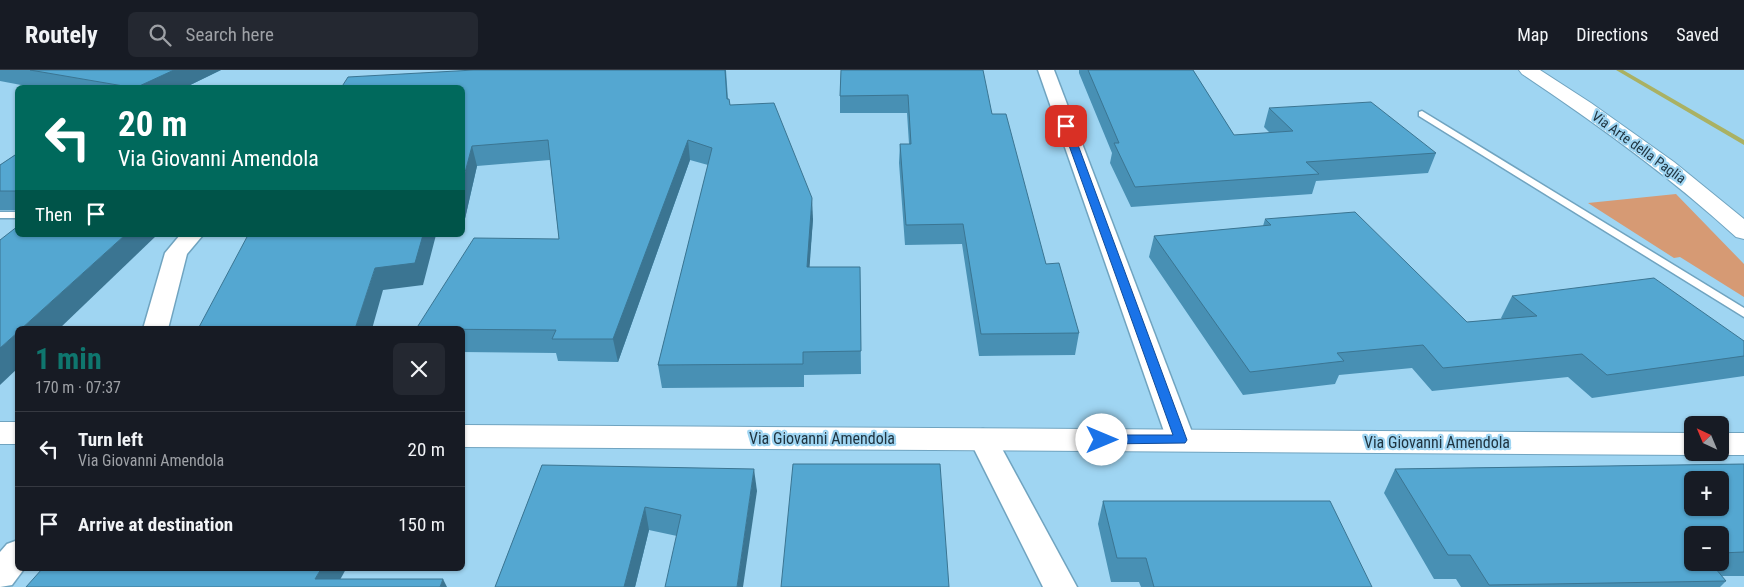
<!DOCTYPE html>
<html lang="en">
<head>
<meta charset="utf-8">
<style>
	body { margin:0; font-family:"Roboto Condensed",sans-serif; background:#242831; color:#f1f3f6; height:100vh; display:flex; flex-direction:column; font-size:19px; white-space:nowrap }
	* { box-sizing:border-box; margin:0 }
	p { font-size:16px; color:#9ea1a6 }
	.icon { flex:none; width:28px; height:28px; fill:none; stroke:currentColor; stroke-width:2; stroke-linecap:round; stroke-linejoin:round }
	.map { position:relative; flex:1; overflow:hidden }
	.side { position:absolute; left:15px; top:256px; width:450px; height:245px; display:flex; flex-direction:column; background:#171b24; border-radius:8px; box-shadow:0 1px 4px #0004 }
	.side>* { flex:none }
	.hud { position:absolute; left:15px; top:15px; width:450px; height:152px; border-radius:8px; box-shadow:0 1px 4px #0004; background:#00695c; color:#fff; overflow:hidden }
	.needle { width:32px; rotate:316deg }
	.buttons { position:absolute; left:1684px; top:346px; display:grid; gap:10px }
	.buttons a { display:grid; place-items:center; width:45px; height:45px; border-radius:8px; background:#171b24; box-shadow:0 1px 4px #0004; font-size:25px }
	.pin { position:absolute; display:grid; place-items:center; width:42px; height:42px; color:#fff; margin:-21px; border-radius:10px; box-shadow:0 2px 8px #0006 }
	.me { position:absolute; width:55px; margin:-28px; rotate:90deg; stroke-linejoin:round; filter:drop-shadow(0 0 4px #0008) }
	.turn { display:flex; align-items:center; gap:18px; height:105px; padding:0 20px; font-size:22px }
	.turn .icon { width:65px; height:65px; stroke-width:2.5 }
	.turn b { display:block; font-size:35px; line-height:42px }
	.then { display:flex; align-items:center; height:48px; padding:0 20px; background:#0003; gap:10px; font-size:19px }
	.round { display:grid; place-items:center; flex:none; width:52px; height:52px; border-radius:8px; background:#242831 }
	.headline { display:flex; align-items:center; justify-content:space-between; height:85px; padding:0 20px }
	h1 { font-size:30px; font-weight:700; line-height:38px; color:#0f766e }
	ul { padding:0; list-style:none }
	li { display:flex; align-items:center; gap:15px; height:75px; padding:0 20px; border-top:1px solid #363941 }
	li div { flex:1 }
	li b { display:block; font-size:19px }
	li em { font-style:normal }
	header { display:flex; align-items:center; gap:30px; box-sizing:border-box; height:70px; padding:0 25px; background:#171b24; border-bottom:1px solid #363941 }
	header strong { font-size:24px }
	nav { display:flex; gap:28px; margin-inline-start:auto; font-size:18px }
	.search { width:350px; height:45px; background:#242831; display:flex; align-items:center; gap:12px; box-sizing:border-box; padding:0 18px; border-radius:8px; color:#9ea1a6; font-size:19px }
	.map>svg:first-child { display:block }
	.green { fill:#d69a74 }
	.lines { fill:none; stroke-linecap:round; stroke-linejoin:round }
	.stream { fill:#aab163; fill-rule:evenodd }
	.service-casing { stroke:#70a4c0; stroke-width:3 }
	.minor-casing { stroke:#70a4c0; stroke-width:3 }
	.tertiary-casing { stroke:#70a4c0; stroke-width:2 }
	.secondary-casing { stroke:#70a4c0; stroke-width:2 }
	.service { fill:#fff; fill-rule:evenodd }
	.minor { fill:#fff; fill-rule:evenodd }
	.tertiary { fill:#fff; fill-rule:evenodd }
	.secondary { fill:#fff; fill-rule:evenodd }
	.wall { fill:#4890b4; fill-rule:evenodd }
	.shaded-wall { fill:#3b7592 }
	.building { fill:#54a7d1; stroke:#3b7592; fill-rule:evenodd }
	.route { fill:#1a73e8; stroke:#114b97 }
	.labels { text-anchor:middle; stroke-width:4.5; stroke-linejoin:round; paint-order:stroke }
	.far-street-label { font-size:14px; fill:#203541; stroke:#9fd5f2 }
	.street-label { font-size:16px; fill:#203541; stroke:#9fd5f2 }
</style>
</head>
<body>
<header>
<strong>Routely</strong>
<div class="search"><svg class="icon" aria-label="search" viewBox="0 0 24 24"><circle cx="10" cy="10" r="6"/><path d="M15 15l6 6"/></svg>Search here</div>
<nav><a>Map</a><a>Directions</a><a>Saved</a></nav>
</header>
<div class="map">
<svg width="1744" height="517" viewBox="0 0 1744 517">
	<rect width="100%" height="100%" fill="#9fd5f2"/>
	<path class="green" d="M 1676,124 L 1744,194 L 1744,227 L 1680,187 L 1674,188 L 1588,133 Z"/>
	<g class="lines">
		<path class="stream" d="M 1616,0 L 1623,0 L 1744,70 L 1744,75 Z"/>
		<g class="service-casing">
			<g id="service">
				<path d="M 1422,41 L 1744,238 L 1744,247 L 1419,46 L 1419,42 Z"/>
				<rect x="0" y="142" width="18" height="6"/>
			</g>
		</g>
		<g class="minor-casing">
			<g id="minor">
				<path d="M 1038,0 L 1054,0 L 1195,370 L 1191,377 L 1181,380 L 1171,377 L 1167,370 Z"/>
				<path d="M 180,165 L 203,165 L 187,184 L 168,259 L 143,259 L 165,183 Z"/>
				<path d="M 983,359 L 993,362 L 1077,517 L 1043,517 L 969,369 L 973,362 Z"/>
				<path d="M 18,470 L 18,499 L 24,499 L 12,515 L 0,517 L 0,482 L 7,474 Z"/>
			</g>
		</g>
		<g class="tertiary-casing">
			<g id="tertiary">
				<rect x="0" y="352" width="18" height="22"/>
				<path d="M 462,355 L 1692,363 L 1692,382 L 1701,382 L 1692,385 L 462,377 Z"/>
				<path d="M 1720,363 L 1744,363 L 1744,385 L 1720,385 L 1711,382 L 1720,382 Z"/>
			</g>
		</g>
		<g class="secondary-casing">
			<path id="secondary" d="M 1519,0 L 1540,0 L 1591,33 L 1674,92 L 1744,149 L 1744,169 L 1736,167 C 1669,106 1597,54 1522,4 Z"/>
		</g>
		<use href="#service" class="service"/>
		<use href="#minor" class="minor"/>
		<use href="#tertiary" class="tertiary"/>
		<use href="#secondary" class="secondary"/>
	</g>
	<g class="wall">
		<path d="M 0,0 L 221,0 L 184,18 L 37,18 L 0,11 Z"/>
		<path d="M 474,0 L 726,0 L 728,29 L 730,35 L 813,149 L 809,197 L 860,197 L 861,304 L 804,305 L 804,317 L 662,318 L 658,295 L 708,95 L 690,90 L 618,292 L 558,291 L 556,283 L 462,282 L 462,259 L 559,169 L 550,90 L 477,96 L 464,153 Z"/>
		<path d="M 841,0 L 992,44 L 1046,194 L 1079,263 L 1075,285 L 979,286 L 962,174 L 905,175 L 899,93 L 900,74 L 909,74 L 907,43 L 840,43 L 840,26 Z"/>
		<path d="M 1079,0 L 1193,0 L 1234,65 L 1270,63 L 1264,57 L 1269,38 L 1436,83 L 1428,103 L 1316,111 L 1312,124 L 1131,137 L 1110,93 L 1112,83 L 1079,3 Z"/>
		<path d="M 18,83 L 18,140 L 0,140 L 0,95 Z"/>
		<path d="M 1265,149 L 1467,252 L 1502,249 L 1501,248 L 1512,226 L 1744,271 L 1744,306 L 1592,328 L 1568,307 L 1432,321 L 1412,298 L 1339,305 L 1335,314 L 1243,325 L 1149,187 L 1154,166 L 1263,156 Z"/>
		<path d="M 1744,394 L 1744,506 L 1721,506 L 1726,511 L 1720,517 L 1461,517 L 1456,509 L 1434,509 L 1384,423 L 1395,399 ZM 1720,465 L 1720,492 L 1692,492 Z"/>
		<path d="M 542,395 L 757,421 L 677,466 L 649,460 L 635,517 L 495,517 Z"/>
		<path d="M 1103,431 L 1372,517 L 1141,517 L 1139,512 L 1111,512 L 1098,454 Z"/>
	</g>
	<g class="shaded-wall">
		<path d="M 174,0 L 221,0 L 184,18 L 135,18 Z"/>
		<path d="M 688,70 L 690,90 L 618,292 L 613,269 Z"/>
		<path d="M 472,76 L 477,96 L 464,153 L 462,154 L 462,114 Z"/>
		<path d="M 812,128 L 813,149 L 808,219 L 807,197 Z"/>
		<path d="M 125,165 L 157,165 L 59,259 L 21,259 Z"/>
		<path d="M 423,165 L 436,165 L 423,215 L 383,220 L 372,259 L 355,259 L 375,198 Z"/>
		<path d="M 18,262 L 18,298 L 0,315 L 0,278 Z"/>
		<path d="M 754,399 L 757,421 L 743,517 L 737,517 Z"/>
		<path d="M 645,437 L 649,460 L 635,517 L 624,517 Z"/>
		<path d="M 321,499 L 346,499 L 336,517 L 315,509 Z"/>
		<path d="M 443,509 L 447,517 L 440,517 Z"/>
	</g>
	<g class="building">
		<path d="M 30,0 L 174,0 L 135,18 Z"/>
		<path d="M 474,0 L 725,0 L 727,29 L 729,29 L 730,35 L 774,33 L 812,128 L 807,197 L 860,197 L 861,281 L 803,282 L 803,294 L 658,295 L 712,78 L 688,70 L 613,269 L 552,269 L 556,260 L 416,259 L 474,168 L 559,169 L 548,70 L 472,76 L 462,114 L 462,18 L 341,18 L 348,7 Z"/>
		<path d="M 841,0 L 983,0 L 992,44 L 1006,44 L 1046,194 L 1059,193 L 1079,263 L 981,264 L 963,154 L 906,155 L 900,74 L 911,74 L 908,25 L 840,26 Z"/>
		<path d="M 1088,0 L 1193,0 L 1234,65 L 1293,61 L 1269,38 L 1371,32 L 1436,83 L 1306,92 L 1319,104 L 1135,117 L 1114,73 L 1119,73 Z"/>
		<path d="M 18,83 L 18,121 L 0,121 L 0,95 Z"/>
		<path d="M 1355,142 L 1467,252 L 1537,246 L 1512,226 L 1654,208 L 1744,271 L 1744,286 L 1607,305 L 1582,284 L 1443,298 L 1423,275 L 1337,283 L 1344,291 L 1250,302 L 1154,166 L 1271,155 L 1265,149 Z"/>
		<path d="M 18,156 L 18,165 L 125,165 L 21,259 L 18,259 L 18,262 L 0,278 L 0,170 Z"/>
		<path d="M 248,165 L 423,165 L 415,193 L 375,198 L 355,259 L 198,259 Z"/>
		<path d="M 793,394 L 940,394 L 949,517 L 781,517 Z"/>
		<path d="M 1744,394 L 1744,482 L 1720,483 L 1720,465 L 1692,465 L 1692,492 L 1710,492 L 1726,511 L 1489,515 L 1470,485 L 1448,485 L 1395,399 ZM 1692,410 L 1720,410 L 1720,438 L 1692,438 Z"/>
		<path d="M 542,395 L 754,399 L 737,517 L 665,517 L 681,445 L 645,437 L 624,517 L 495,517 Z"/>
		<path d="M 1103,431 L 1330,431 L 1372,517 L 1154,517 L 1146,488 L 1117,488 Z"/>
		<path d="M 42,499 L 321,499 L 315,509 L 443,509 L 440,517 L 26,517 Z"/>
	</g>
	<path class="route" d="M 1064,54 L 1071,56 L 1187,370 L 1185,373 L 1102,374 L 1097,373 L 1095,370 L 1097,366 L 1102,365 L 1173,365 L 1062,56 Z"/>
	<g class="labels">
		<g class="far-street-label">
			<text transform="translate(1639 77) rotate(36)" y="5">Via Arte della Paglia</text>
		</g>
		<g class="street-label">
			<text x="822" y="374">Via Giovanni Amendola</text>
			<text x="1437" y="378">Via Giovanni Amendola</text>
		</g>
	</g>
</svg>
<div class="buttons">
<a><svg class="needle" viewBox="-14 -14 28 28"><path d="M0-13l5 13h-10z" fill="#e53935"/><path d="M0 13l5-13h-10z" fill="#9ea1a6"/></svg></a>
<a>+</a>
<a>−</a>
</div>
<div class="pin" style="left:1066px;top:56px;background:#d93025"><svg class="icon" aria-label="arrive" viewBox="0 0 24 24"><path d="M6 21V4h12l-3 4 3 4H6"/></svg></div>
<svg class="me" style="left:1102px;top:370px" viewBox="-20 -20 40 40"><circle r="19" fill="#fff"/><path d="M0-13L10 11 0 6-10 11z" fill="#1a73e8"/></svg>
<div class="hud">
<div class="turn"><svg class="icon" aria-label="left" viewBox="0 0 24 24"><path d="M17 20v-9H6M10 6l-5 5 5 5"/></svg><div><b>20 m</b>Via Giovanni Amendola</div></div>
<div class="then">Then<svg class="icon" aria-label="arrive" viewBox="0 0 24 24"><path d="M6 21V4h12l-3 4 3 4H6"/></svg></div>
</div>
<section class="side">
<div class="headline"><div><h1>1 min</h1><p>170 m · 07:37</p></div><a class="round"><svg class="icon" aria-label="close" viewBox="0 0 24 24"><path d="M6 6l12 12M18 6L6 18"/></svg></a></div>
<ul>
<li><svg class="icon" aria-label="left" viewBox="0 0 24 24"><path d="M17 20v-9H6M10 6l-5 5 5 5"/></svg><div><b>Turn left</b><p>Via Giovanni Amendola</p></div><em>20 m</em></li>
<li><svg class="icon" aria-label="arrive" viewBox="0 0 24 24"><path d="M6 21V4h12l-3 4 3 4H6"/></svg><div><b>Arrive at destination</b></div><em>150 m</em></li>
</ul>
</section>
</div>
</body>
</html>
